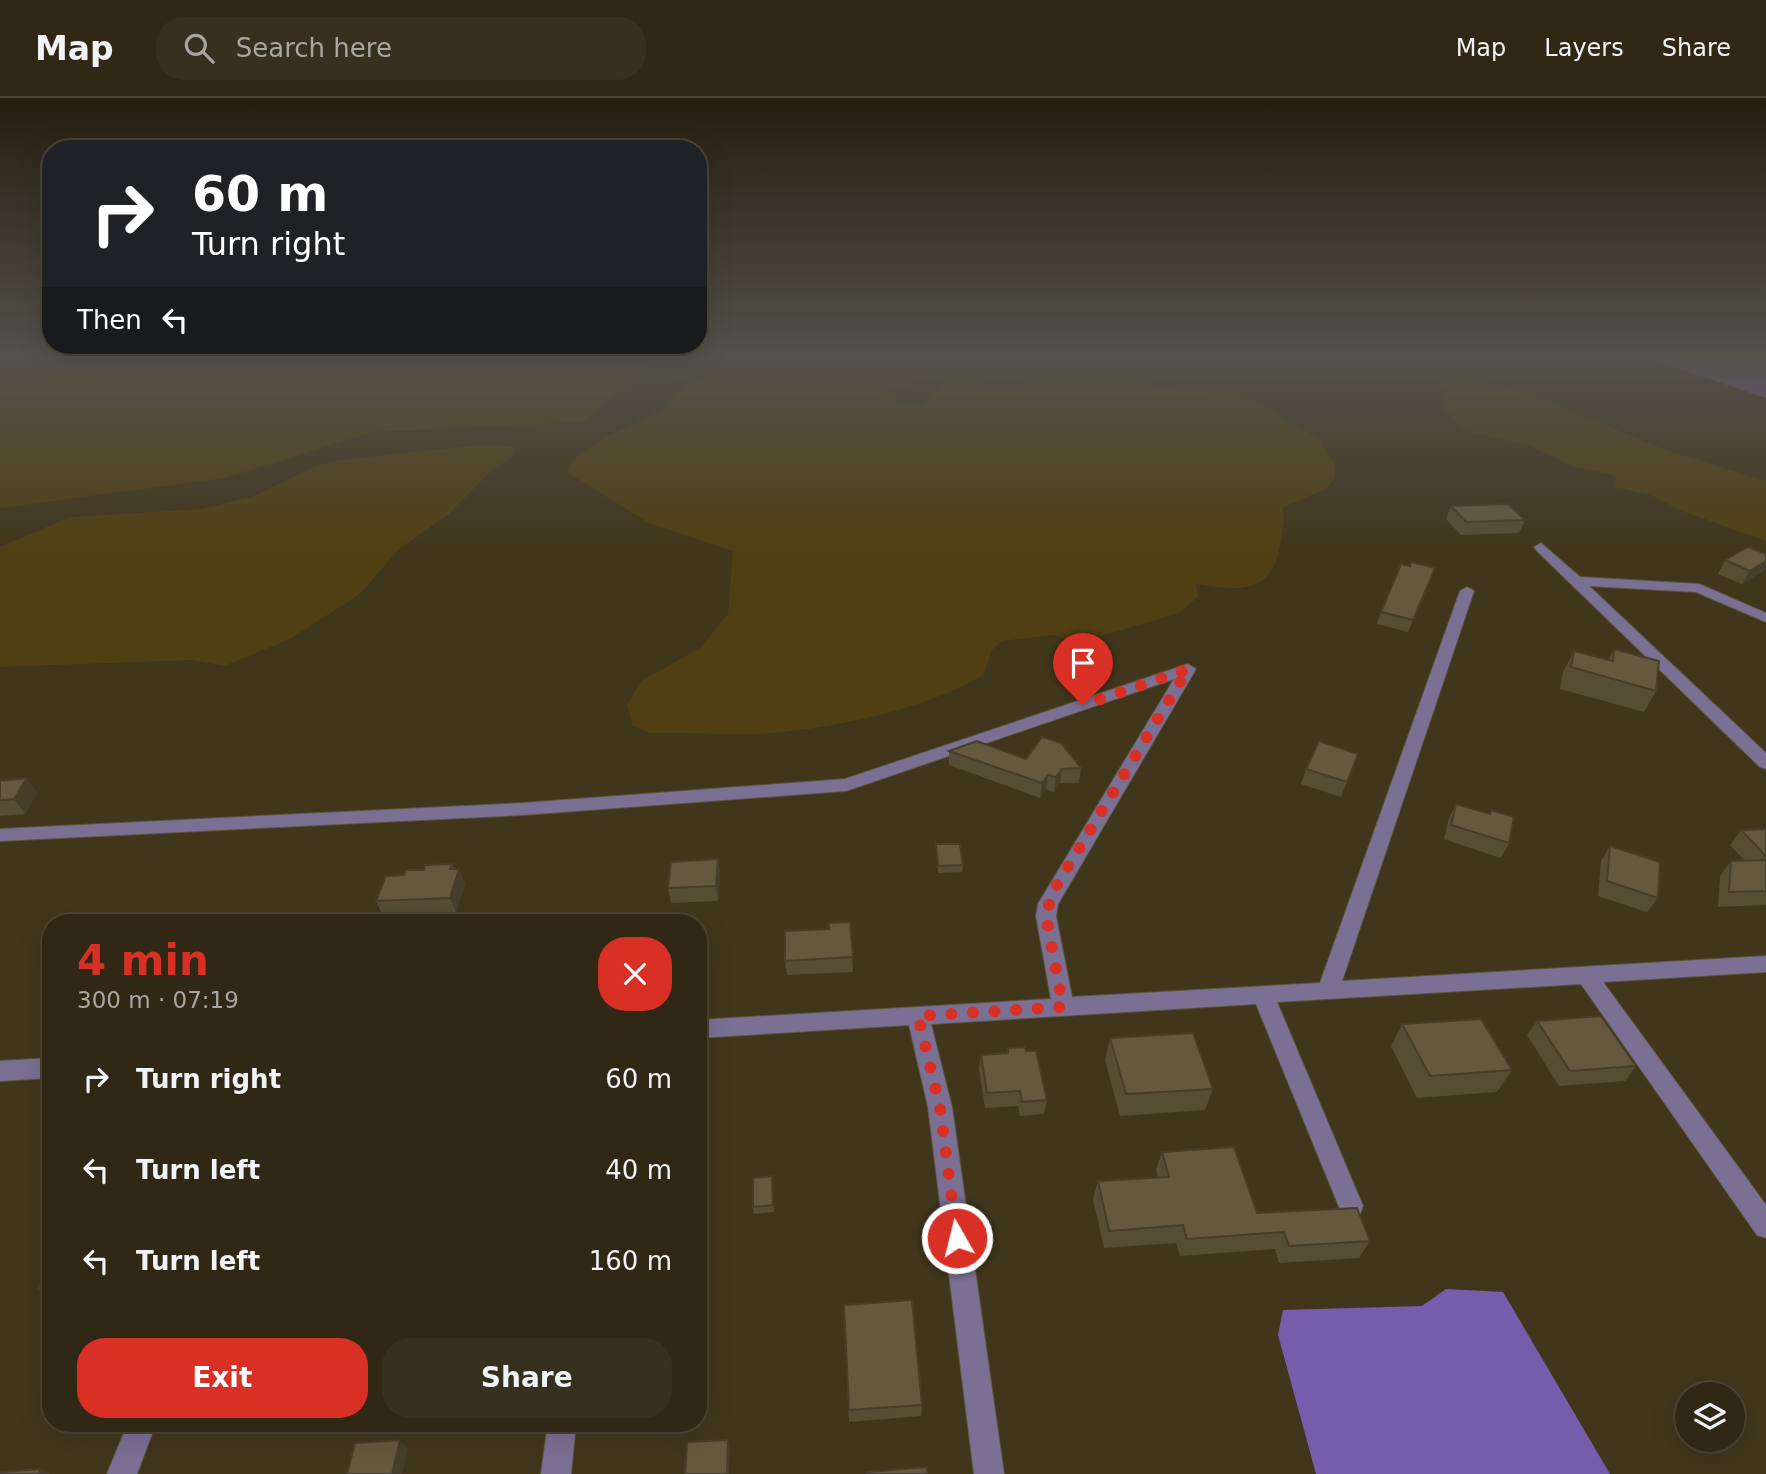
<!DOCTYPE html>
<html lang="en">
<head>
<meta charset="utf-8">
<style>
	body { margin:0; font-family:"DejaVu Sans",sans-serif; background:#38301e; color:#f1f3f6; height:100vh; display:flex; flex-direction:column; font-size:26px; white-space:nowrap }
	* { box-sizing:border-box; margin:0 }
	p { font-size:23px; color:#a8a6a0 }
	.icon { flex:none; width:38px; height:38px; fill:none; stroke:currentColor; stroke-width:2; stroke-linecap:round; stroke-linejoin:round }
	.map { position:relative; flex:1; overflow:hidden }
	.drawer { position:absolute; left:42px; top:816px; width:665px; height:518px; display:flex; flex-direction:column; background:#302815; border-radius:28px; box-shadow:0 7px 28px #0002,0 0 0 2px #4b4434 }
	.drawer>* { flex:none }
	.hud { position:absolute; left:42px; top:42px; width:665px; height:214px; border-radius:28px; box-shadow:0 7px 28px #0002,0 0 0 2px #4b4434; background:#202124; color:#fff; overflow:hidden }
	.buttons { position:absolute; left:1675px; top:1284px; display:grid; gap:14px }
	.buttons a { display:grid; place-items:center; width:70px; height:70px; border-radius:50%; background:#302815; box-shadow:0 7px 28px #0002,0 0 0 2px #4b4434; font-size:35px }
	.pin { position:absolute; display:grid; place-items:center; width:60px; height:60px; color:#fff; margin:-72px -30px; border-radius:50% 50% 50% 0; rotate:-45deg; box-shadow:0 0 7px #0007 }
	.pin .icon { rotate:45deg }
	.me { position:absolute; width:77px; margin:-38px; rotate:352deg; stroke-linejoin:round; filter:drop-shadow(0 0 5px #0008) }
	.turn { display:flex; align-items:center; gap:24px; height:147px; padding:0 35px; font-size:32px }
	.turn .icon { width:91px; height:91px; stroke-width:2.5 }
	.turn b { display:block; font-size:49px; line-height:60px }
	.then { display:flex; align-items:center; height:66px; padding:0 35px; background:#0003; gap:14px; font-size:26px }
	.round { display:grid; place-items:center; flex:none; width:74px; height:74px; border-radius:28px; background:#38301e }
	.headline { display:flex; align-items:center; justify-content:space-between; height:119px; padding:0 35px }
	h1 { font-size:42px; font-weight:700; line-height:52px; color:#d93025 }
	.cta { display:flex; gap:14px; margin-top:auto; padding:14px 35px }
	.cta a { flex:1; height:80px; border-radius:28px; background:#d93025; color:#fff; font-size:28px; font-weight:700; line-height:80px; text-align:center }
	.cta a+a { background:#38301e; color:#f1f3f6 }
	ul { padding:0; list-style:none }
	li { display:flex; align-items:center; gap:21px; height:91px; padding:0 35px }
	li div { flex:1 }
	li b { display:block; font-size:26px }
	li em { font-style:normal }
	header { display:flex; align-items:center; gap:42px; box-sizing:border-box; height:98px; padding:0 35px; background:#302815; border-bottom:2px solid #4b4434 }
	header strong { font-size:33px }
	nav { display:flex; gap:38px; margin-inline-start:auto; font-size:24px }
	.search { width:490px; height:63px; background:#38301e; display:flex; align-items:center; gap:18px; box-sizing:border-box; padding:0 24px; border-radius:28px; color:#a8a6a0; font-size:26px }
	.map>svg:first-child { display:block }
	.green { fill:#503f13 }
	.water { fill:#755dab }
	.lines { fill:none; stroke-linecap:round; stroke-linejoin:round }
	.minor-casing { stroke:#5d543c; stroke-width:2 }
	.minor { fill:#7a7093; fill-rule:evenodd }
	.wall { fill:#564d35 }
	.shaded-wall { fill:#463e2b }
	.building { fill:#64593e; stroke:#463e2b; stroke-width:2 }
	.route { stroke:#d93025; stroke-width:12; stroke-dasharray:0 21.6 }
</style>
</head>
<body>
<header>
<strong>Map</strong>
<div class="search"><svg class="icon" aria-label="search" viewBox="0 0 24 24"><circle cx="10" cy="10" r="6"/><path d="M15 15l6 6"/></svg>Search here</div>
<nav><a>Map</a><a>Layers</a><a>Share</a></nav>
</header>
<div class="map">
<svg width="1766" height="1376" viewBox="0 0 1766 1376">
	<rect width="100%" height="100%" fill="#40361c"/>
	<g class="green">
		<path d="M 0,261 L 656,261 L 584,324 L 372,334 L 225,380 L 0,410 Z"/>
		<path d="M 724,261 L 880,261 L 925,273 L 908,289 L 881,286 L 874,291 L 899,298 L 893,305 L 922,308 L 953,277 C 982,289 1018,296 1045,276 L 1138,279 L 1150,289 L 1229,296 L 1274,311 L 1287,324 L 1320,341 L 1335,368 L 1335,380 L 1326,391 L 1283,409 C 1285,424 1282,432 1280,447 C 1273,497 1238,493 1196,486 L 1198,499 L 1179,515 L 1112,535 L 1072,544 L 1053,537 L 1002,543 L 992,552 L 983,577 C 928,610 847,627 784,634 C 741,639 694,634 651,635 L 633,628 L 627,607 L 641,583 L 700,550 L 728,516 L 733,453 L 649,425 L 567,374 C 573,349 641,324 663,311 L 671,301 Z"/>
		<path d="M 1472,282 L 1524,294 L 1669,353 L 1766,383 L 1766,443 L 1682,413 L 1653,398 L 1615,389 L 1616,379 L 1611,376 L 1578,370 L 1529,348 L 1467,333 L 1459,329 L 1443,308 L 1445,297 L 1439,286 Z"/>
		<path d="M 470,348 L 508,348 L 516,351 L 512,359 L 492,372 L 449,416 L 399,451 L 360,496 L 290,541 L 224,568 L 192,562 L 0,569 L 0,449 L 70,419 L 203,411 L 254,398 L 313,369 L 341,362 Z"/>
	</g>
	<g class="water">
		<path d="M 1650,261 L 1766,261 L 1766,300 Z"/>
		<path d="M 1446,1191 L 1503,1194 L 1610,1376 L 1316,1376 L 1278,1237 L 1283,1212 L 1422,1208 Z"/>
	</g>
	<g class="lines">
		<g class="minor-casing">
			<g id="minor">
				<path d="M 1541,445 L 1580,479 L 1699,486 L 1766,515 L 1766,524 L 1696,494 L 1589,488 L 1766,655 L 1766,671 L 1760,669 L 1536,452 L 1534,449 Z"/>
				<path d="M 1467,489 L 1474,493 L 1342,883 L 1766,858 L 1766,874 L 1603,884 L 1766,1107 L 1766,1140 L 1757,1137 L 1581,886 L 1277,904 L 1363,1108 L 1360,1116 L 1351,1120 L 1342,1116 L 1256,906 L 931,926 L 952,1009 L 1004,1376 L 974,1376 L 928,1009 L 909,927 L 698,940 L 698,922 L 1051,901 L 1036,818 L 1038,806 L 1174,581 L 846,693 L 523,717 L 0,743 L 0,731 L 523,705 L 845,681 L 1188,566 L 1196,571 L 1058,806 L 1056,818 L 1072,899 L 1320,885 L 1460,493 Z"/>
				<path d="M 51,960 L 51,980 L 0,983 L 0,963 Z"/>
				<path d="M 128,1325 L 156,1325 L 137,1376 L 107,1376 Z"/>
				<path d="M 548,1325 L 576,1325 L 571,1376 L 541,1376 Z"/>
			</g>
		</g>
		<use href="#minor" class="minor"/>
	</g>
	<g class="wall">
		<path d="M 1451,408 L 1525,422 L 1519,435 L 1461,437 L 1446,421 Z"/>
		<path d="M 1725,462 L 1765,472 L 1742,486 L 1718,476 Z"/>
		<path d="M 1410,468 L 1435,470 L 1408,534 L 1377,526 L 1381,514 Z"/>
		<path d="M 1614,551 L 1656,593 L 1644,614 L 1560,591 L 1563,574 L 1574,553 L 1608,562 Z"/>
		<path d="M 949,653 L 1026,661 L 1081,670 L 1079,685 L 1060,685 L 1054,694 L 1046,691 L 1040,700 L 949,667 Z"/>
		<path d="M 1358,656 L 1341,699 L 1301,686 L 1306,671 Z"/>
		<path d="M 0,683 L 37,695 L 25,716 L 0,718 Z"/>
		<path d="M 1456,706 L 1489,716 L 1491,712 L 1509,745 L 1501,760 L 1444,741 L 1449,720 Z"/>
		<path d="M 1766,731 L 1766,807 L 1718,809 L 1720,778 L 1731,763 L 1745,763 L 1730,747 L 1741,732 Z"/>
		<path d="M 936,746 L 963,767 L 962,774 L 938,775 Z"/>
		<path d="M 1610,748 L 1658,800 L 1647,814 L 1598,798 L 1601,763 Z"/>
		<path d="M 718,761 L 720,776 L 718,803 L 671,805 L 668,790 Z"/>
		<path d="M 452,766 L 454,771 L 465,786 L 456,814 L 383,818 L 376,803 L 404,777 L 424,772 Z"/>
		<path d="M 850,824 L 853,874 L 787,877 L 785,863 L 829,831 Z"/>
		<path d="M 1537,923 L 1636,968 L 1625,983 L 1559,988 L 1527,937 Z"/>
		<path d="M 1402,926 L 1512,972 L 1497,994 L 1417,1000 L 1391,948 Z"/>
		<path d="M 1110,940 L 1213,991 L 1205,1012 L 1120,1018 L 1105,962 Z"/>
		<path d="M 1008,950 L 1026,953 L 1047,1002 L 1044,1016 L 1020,1018 L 1018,1008 L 985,1010 L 979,971 L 981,957 L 1007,955 Z"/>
		<path d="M 1162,1054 L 1257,1115 L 1370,1143 L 1359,1160 L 1279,1165 L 1275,1151 L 1180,1158 L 1176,1145 L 1104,1150 L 1093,1101 L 1098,1083 L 1158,1079 L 1156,1072 Z"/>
		<path d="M 772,1078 L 774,1114 L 754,1116 L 753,1109 Z"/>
		<path d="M 51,1167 L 51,1202 L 38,1191 Z"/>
		<path d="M 844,1207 L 922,1307 L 921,1318 L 849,1324 Z"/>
	</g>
	<g class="shaded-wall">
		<path d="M 1766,463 L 1766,470 L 1765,472 L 1742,486 L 1750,473 Z"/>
		<path d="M 1062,671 L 1060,685 L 1054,694 L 1056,679 Z"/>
		<path d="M 1048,677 L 1046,691 L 1040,700 L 1042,685 Z"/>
		<path d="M 27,680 L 37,695 L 25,716 L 14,701 Z"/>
		<path d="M 718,761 L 720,776 L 718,803 L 716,788 Z"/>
		<path d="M 452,766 L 457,779 L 459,771 L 465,786 L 456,814 L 450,800 L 450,771 Z"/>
		<path d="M 400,1342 L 408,1351 L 402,1376 L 392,1376 Z"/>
		<path d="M 728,1342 L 730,1347 L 729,1376 L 727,1376 Z"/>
		<path d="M 41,1371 L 50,1376 L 39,1376 Z"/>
	</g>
	<g class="building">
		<path d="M 1508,406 L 1525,422 L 1466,424 L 1451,408 Z"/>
		<path d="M 1748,449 L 1766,456 L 1766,463 L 1750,473 L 1725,462 Z"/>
		<path d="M 1411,464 L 1435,470 L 1413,522 L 1381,514 L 1401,466 L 1410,468 Z"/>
		<path d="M 1614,551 L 1659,563 L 1656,593 L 1571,569 L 1574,553 L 1613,563 Z"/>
		<path d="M 1042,639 L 1061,645 L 1081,670 L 1062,671 L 1056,679 L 1048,677 L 1042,685 L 949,653 L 977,643 L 1026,661 Z"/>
		<path d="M 1319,643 L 1358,656 L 1347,684 L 1306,671 Z"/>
		<path d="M 27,680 L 14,701 L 0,702 L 0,683 Z"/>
		<path d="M 1456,706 L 1490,716 L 1491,712 L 1514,719 L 1509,745 L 1451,727 Z"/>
		<path d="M 1766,731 L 1766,758 L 1741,732 Z"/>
		<path d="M 936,746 L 960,746 L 963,767 L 938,768 Z"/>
		<path d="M 1610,748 L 1660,764 L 1658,800 L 1607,783 Z"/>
		<path d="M 718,761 L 716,788 L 668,790 L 671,764 Z"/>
		<path d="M 1766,762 L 1766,793 L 1729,794 L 1731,763 Z"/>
		<path d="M 452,766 L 450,771 L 459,771 L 450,800 L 376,803 L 386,778 L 404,777 L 406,772 L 424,772 L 425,767 Z"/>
		<path d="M 850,824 L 853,859 L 785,863 L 785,833 L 829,831 L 829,825 Z"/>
		<path d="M 1601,918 L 1636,968 L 1570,973 L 1537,923 Z"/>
		<path d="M 1481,921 L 1512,972 L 1430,978 L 1402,926 Z"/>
		<path d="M 1193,935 L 1213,991 L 1126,996 L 1110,940 Z"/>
		<path d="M 1025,949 L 1026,953 L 1036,953 L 1047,1002 L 1022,1004 L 1020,993 L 987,995 L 981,957 L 1008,955 L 1008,950 Z"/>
		<path d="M 1234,1049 L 1257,1115 L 1357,1110 L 1370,1143 L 1289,1148 L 1284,1134 L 1187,1141 L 1183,1127 L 1109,1133 L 1098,1083 L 1169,1079 L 1162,1054 Z"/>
		<path d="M 772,1078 L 773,1107 L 753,1109 L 753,1080 Z"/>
		<path d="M 51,1167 L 51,1191 L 38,1191 Z"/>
		<path d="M 912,1202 L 922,1307 L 849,1312 L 844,1207 Z"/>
		<path d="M 400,1342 L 392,1376 L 347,1376 L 355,1345 Z"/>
		<path d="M 728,1342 L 727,1376 L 685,1376 L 687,1344 Z"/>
		<path d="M 927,1369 L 927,1376 L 867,1376 L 867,1374 Z"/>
		<path d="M 41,1371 L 39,1376 L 0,1376 L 0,1374 Z"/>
	</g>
	<linearGradient id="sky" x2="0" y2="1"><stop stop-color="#231e0f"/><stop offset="0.57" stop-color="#53524b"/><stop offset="1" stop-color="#53524b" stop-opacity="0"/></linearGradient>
	<rect width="1766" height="454" fill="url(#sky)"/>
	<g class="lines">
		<path class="route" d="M 957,1140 L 940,1009 L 918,918 L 1063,909 L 1046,818 L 1052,795 L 1188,571 L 1083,607"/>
	</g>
</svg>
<div class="buttons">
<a><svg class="icon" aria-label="layers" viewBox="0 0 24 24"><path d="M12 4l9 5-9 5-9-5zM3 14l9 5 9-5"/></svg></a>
</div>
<div class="pin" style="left:1083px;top:607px;background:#d93025"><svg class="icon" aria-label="arrive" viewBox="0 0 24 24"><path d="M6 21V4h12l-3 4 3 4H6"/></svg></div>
<svg class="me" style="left:957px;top:1140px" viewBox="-20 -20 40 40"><circle r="17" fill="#d93025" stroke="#fff" stroke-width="3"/><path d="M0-11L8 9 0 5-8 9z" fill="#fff"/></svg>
<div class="hud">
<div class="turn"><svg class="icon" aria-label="right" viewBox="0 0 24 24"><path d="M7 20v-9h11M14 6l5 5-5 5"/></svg><div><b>60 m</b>Turn right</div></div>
<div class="then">Then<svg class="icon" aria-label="left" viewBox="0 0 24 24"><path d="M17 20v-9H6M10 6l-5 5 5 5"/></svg></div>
</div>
<section class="drawer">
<div class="headline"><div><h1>4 min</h1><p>300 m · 07:19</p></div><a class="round" style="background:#d93025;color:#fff"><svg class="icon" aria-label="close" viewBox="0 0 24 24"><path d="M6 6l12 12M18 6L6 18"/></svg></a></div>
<ul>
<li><svg class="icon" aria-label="right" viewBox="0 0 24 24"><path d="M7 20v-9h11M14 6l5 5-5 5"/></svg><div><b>Turn right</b></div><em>60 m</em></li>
<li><svg class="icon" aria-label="left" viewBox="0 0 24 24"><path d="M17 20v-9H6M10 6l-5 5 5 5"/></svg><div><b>Turn left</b></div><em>40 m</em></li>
<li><svg class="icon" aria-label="left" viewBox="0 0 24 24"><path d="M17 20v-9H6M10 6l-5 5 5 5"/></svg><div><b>Turn left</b></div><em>160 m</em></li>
</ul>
<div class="cta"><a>Exit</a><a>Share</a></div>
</section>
</div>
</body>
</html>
